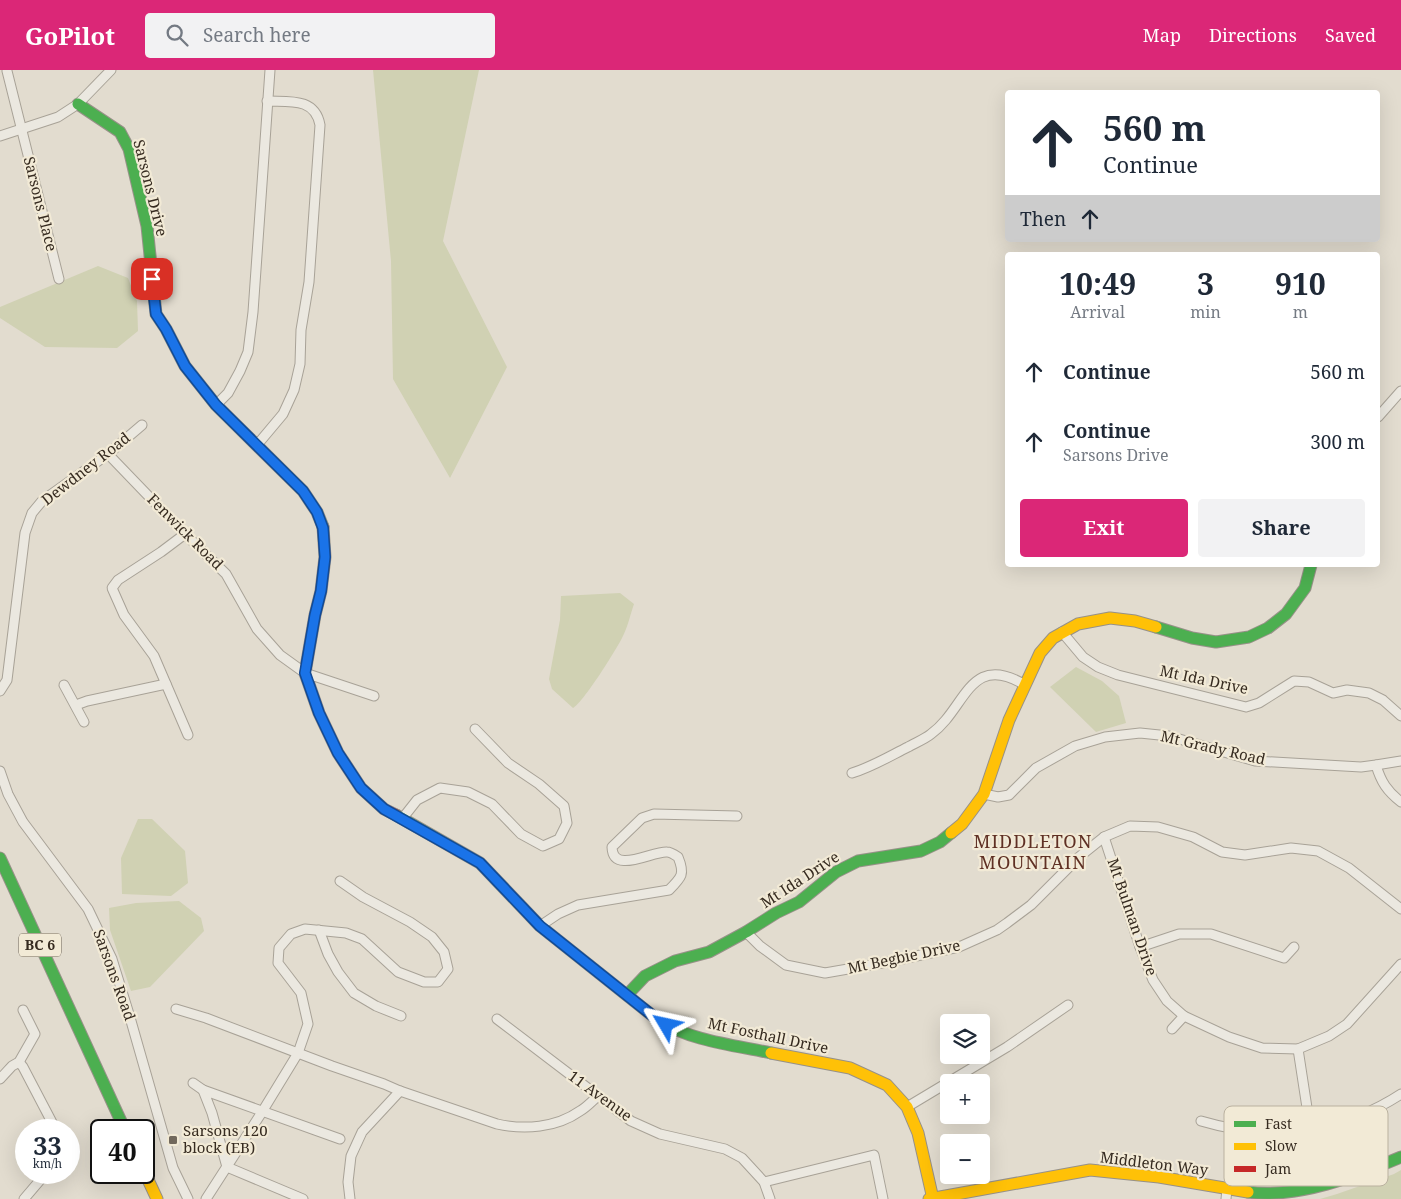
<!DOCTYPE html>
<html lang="en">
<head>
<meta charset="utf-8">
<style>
	body { margin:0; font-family:"Noto Serif",serif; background:#f2f2f3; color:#1f2937; height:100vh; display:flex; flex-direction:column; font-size:19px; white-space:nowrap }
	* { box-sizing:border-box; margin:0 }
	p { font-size:16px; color:#747a83 }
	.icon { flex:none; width:28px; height:28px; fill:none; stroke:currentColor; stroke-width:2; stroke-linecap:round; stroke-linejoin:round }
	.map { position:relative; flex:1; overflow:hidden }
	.drawer { position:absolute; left:1005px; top:182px; width:375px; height:315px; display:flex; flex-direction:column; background:#fff; border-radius:5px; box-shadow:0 5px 20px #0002 }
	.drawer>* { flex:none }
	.top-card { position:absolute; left:1005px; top:20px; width:375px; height:152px; border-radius:5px; box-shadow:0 5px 20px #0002; background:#fff; color:#1f2937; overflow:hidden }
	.controls { position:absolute; left:940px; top:944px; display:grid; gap:10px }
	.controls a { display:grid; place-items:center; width:50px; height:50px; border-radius:5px; background:#fff; box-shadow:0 5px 20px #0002; font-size:25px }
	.speed { position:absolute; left:15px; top:1049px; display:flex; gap:10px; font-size:25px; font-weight:700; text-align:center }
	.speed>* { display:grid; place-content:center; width:65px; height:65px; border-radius:50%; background:#fff; box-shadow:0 5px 20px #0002; line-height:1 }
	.speed small { font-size:12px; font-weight:400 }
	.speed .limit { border:2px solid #111; border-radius:8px; background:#fff; color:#111 }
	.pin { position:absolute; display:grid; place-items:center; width:42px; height:42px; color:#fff; margin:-21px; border-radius:10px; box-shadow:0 2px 8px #0006 }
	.me { position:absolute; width:55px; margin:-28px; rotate:306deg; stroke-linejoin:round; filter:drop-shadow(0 0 4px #0008) }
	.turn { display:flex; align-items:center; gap:18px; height:105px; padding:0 15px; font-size:22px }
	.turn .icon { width:65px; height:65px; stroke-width:2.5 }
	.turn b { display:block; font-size:35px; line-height:42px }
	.then { display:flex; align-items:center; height:48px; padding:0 15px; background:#0003; gap:10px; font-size:19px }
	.eta { display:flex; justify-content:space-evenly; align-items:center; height:85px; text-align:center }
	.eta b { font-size:30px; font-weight:700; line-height:35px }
	.cta { display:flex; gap:10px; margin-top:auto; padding:10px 15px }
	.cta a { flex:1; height:58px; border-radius:5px; background:#db2777; color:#fff; font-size:20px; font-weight:700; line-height:58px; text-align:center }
	.cta a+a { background:#f2f2f3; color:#1f2937 }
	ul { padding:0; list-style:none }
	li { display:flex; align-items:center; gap:15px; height:70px; padding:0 15px }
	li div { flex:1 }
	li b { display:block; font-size:19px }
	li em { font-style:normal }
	header { display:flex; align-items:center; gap:30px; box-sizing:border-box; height:70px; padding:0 25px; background:#db2777; color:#fff }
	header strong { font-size:24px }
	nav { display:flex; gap:28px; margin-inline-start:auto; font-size:18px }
	.search { width:350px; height:45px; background:#f2f2f3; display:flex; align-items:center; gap:12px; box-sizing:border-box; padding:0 18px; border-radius:5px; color:#747a83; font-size:19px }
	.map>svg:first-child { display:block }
	.green { fill:#d0d1b3 }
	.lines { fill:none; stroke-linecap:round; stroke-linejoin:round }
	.street-casing { stroke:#a8a297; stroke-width:11 }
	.fast-casing { stroke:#979188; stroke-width:13 }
	.slow-casing { stroke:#979188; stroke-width:13 }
	.jam-casing { stroke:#979188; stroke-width:13 }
	.street { stroke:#ebe8e0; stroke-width:9 }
	.fast { stroke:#4caf50; stroke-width:11 }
	.slow { stroke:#ffc107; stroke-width:11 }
	.jam { stroke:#c62828; stroke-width:11 }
	.route-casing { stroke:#114b97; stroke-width:12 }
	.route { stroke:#1a73e8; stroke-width:9 }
	.poi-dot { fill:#72695d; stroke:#f2ead6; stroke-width:2 }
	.labels { text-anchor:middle; stroke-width:4.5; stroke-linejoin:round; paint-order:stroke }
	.shield { fill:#f2ead6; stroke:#6e6457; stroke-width:1 }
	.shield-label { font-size:14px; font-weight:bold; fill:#362b20 }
	.street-label { font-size:15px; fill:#362b20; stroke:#f2ead6 }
	.poi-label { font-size:15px; fill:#362b20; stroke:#f2ead6; text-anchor:start }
	.quarter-label { font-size:18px; letter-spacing:1px; fill:#5f3024; stroke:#f2ead6 }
	.key { fill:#f2ead6; stroke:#bab19f; stroke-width:1 }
	.key-label { font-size:14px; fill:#362b20 }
</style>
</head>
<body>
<header>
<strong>GoPilot</strong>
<div class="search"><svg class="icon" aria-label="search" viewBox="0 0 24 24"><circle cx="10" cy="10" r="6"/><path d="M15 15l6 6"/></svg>Search here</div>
<nav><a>Map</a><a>Directions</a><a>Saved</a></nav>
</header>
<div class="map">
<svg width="1401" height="1129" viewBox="0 0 1401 1129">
	<rect width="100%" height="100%" fill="#e2dccf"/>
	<g class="green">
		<path d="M 373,0 L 479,0 L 443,171 L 507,297 L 450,408 L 393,309 L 391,191 Z"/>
		<path d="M 98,196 L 128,208 L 137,231 L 138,261 L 117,278 L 45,277 L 0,248 L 0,237 Z"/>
		<path d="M 620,523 L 634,534 C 630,545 628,557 622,568 C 616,580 583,633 573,638 L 552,619 L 549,609 L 560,550 L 561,526 Z"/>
		<path d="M 1076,597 L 1102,611 L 1119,626 L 1126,653 L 1096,662 L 1050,617 Z"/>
		<path d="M 138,749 L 152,749 L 185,781 L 188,813 L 171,826 L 122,824 L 121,788 Z"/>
		<path d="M 179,831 L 201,848 L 204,861 L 150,917 L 131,921 L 110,860 L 109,838 L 136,833 Z"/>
		<path d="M 1401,1100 L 1401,1129 L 1320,1129 L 1337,1124 L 1394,1104 Z"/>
	</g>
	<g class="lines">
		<g class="street-casing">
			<g id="street">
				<path d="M 7,1 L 59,209"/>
				<path d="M 0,66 L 58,47 L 78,34 L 111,0"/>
				<path d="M 216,335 L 228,323 L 240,301 L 248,282 L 253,242 L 270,0"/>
				<path d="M 1378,347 L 1401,321"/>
				<path d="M 257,375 L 283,344 L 294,320 L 300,294 L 301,260 L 309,212 L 320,55 C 315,27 288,32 267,31"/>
				<path d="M 108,384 L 185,464 L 226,504 L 257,559 L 280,585 L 305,603 L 374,626"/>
				<path d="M 185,464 L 161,482 L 118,510 L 112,518 L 124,545 L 154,586 L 188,665"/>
				<path d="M 1062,562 L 1083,587 L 1098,597 L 1118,605 L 1246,637 L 1259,633 L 1294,611 L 1309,612 L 1333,623 L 1347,620 L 1369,623 L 1383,630 L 1401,646"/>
				<path d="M 64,615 L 84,652"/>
				<path d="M 0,621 L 7,610 L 25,463 L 32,443 L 42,431 L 108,384 L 142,355"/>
				<path d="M 76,635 L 87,631 L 166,614"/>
				<path d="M 1376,695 C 1381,712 1387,721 1401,732"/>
				<path d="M 0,701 L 8,724 L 23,752 L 88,839 L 112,889 L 129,944 L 173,1098 L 188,1129"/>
				<path d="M 852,703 C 872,697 890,686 908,677 C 915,673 925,669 931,664 C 966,639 969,581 1025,615"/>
				<path d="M 984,724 L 998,727 L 1009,725 L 1036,698 L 1075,676 L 1105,667 L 1140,663 L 1169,666 L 1255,691 L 1361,697 L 1376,695 L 1401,691"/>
				<path d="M 402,749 L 417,730 L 440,718 L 468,722 L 492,734 L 521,764 L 543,776 L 559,769 L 567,753 L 564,736 L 539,714 L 508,693 L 475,659"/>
				<path d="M 1104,767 L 1140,877 L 1153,910 L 1167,931 L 1184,946 L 1229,967 L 1262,978 L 1298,979 L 1329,966 L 1347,954 L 1401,894"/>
				<path d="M 540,856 L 558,844 L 578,835 L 669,820 C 682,807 685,804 678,787 C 675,785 670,782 667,782 C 652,781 613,805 612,777 L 642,748 L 654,744 L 737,746"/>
				<path d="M 319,860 L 328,884 L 338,902 L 354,923 L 376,936 L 401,946"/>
				<path d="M 746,862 L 760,876 L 786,895 L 825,903 L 888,892 L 959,877 L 997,860 L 1007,853 L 1031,835 L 1079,787 L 1104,767 L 1130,756 L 1158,757 L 1193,767 L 1222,782 L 1245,785 L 1291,778 L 1318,781 L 1349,798 L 1401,839"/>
				<path d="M 1140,877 L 1179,864 L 1211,864 L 1284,888 L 1294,877"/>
				<path d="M 176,939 L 206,948 L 332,996 L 384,1014 L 400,1021 L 497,1054 C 524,1060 556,1058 580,1041 C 587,1037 592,1031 598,1026"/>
				<path d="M 497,949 L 631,1051 L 660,1064 L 725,1079 L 742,1088 L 764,1112 L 770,1129"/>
				<path d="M 1172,959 L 1184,946"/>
				<path d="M 1298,979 L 1319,1116"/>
				<path d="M 19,992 L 23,997 L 56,1060"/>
				<path d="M 0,1009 L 12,996 L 19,992 L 35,964 L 23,940"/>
				<path d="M 193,1013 L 203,1020"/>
				<path d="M 907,1037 L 1007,977 L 1068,935"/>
				<path d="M 1201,1051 C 1231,1060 1262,1064 1293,1062 C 1299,1062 1306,1063 1312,1061 C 1341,1055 1377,1040 1401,1024"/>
				<path d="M 764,1112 L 874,1085 L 883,1129"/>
				<path d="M 24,1129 L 47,1102"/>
				<path d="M 206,1129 L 262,1042 L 298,983 L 308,954 L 301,923 L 278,893 L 279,878 L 291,864 L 305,859 L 346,863 L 362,869 L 398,902 L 424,912 L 438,912 L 448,899 L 444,882 L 432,867 L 410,852 L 363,827 L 340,811"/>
				<path d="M 303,1129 L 227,1097 L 212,1043 L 203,1020 L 340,1069"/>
				<path d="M 350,1129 L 348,1112 L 351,1086 L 362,1062 L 400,1021"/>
				<path d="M 1226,1129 L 1227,1119"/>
			</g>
		</g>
		<g class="fast-casing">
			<g id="fast">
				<path d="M 78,34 L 120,62 L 129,79 L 147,156 L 156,244 L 166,259 L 185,296 L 216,335 L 303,421 L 317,442 L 323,457"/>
				<path d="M 1156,557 L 1192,568 L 1216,572 L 1249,567 L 1268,558 L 1286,544 L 1305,518 L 1311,495"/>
				<path d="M 396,745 L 480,793 L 540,856 L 658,950 C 691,971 733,975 771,983"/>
				<path d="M 0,788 L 125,1060"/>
				<path d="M 627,925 L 645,906 L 675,891 L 709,882 L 746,862 L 776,843 L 799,832 L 836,802 L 858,791 L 921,781 L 940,772 L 951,763"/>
				<path d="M 1248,1122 C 1298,1129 1356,1106 1401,1087"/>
			</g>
		</g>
		<g class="slow-casing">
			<g id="slow">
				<path d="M 951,763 L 962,754 L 984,724 L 1009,650 L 1040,583 L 1053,568 L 1078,554 L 1110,548 L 1135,551 L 1156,557"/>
				<path d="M 771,983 L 850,998 L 887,1015 L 907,1037 L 918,1063 L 933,1129"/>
				<path d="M 144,1101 L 157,1129"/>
				<path d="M 929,1129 L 1090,1100 L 1159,1107 L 1248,1122"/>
			</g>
		</g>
		<g class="jam-casing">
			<path id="jam" d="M 323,457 L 325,487 L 321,521 L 315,545 L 305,603 L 319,643 L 338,683 L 361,718 L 384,739 L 396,745"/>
		</g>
		<use href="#street" class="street"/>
		<use href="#fast" class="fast"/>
		<use href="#slow" class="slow"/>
		<use href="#jam" class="jam"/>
	</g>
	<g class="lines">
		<g class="route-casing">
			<path id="route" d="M 152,209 L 156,244 L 166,259 L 185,296 L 216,335 L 303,421 L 317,442 L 323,458 L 325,487 L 321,521 L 315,545 L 305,603 L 319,643 L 338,683 L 361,718 L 384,739 L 480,793 L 540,856 L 658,950 L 666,955"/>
		</g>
		<use href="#route" class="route"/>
	</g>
	<rect class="poi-dot" x="168" y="1065" width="10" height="10" rx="2.5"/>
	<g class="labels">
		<rect class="shield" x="19" y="863.5" width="42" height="23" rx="4"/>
		<g class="shield-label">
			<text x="40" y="880">BC 6</text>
		</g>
		<g class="street-label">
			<text transform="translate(150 118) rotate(76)" y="5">Sarsons Drive</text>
			<text transform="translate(40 134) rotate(76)" y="5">Sarsons Place</text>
			<text transform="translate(86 399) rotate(-38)" y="5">Dewdney Road</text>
			<text transform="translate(185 462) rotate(45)" y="5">Fenwick Road</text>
			<text transform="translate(1204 610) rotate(12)" y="5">Mt Ida Drive</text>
			<text transform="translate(1213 678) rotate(13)" y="5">Mt Grady Road</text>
			<text transform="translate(800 810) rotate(-33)" y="5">Mt Ida Drive</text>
			<text transform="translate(1132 847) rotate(71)" y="5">Mt Bulman Drive</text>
			<text transform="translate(904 887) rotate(-12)" y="5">Mt Begbie Drive</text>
			<text transform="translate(114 905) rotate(70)" y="5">Sarsons Road</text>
			<text transform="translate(768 966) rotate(12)" y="5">Mt Fosthall Drive</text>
			<text transform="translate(600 1026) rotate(36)" y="5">11 Avenue</text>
			<text transform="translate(1154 1094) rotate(7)" y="5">Middleton Way</text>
		</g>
		<g class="poi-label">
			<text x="183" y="1066">Sarsons 120<tspan x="183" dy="17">block (EB)</tspan></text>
		</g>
		<g class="quarter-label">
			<text x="1033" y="778">MIDDLETON<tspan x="1033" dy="21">MOUNTAIN</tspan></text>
		</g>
	</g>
	<rect x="1224" y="1036" width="164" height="80" rx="8" class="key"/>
	<rect x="1234" y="1051" width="22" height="6" fill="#4caf50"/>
	<rect x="1234" y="1073" width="22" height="7" fill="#ffc107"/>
	<rect x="1234" y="1096" width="22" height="6" fill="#c62828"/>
	<g class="key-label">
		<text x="1265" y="1059">Fast</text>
		<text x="1265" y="1081">Slow</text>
		<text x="1265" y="1104">Jam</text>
	</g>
</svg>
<div class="controls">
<a><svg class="icon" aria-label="layers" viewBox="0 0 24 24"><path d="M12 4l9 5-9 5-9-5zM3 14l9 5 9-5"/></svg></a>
<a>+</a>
<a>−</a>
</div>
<div class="speed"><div>33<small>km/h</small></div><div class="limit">40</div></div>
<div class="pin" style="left:152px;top:209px;background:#d93025"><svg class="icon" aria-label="arrive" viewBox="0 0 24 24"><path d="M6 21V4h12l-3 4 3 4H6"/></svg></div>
<svg class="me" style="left:666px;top:955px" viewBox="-20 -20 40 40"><path d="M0-17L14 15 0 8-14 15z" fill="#1a73e8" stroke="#fff" stroke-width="4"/></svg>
<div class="top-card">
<div class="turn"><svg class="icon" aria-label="ahead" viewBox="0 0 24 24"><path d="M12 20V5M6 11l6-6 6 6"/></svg><div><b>560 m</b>Continue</div></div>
<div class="then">Then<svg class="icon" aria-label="ahead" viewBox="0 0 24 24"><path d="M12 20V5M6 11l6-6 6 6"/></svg></div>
</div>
<section class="drawer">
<div class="eta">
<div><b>10:49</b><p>Arrival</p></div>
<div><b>3</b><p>min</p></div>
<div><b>910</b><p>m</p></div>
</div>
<ul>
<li><svg class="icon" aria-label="ahead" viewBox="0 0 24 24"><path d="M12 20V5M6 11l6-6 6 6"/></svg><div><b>Continue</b></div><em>560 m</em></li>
<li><svg class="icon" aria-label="ahead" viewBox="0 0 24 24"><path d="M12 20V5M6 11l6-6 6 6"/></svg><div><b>Continue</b><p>Sarsons Drive</p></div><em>300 m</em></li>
</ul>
<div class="cta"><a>Exit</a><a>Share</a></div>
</section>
</div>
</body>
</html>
